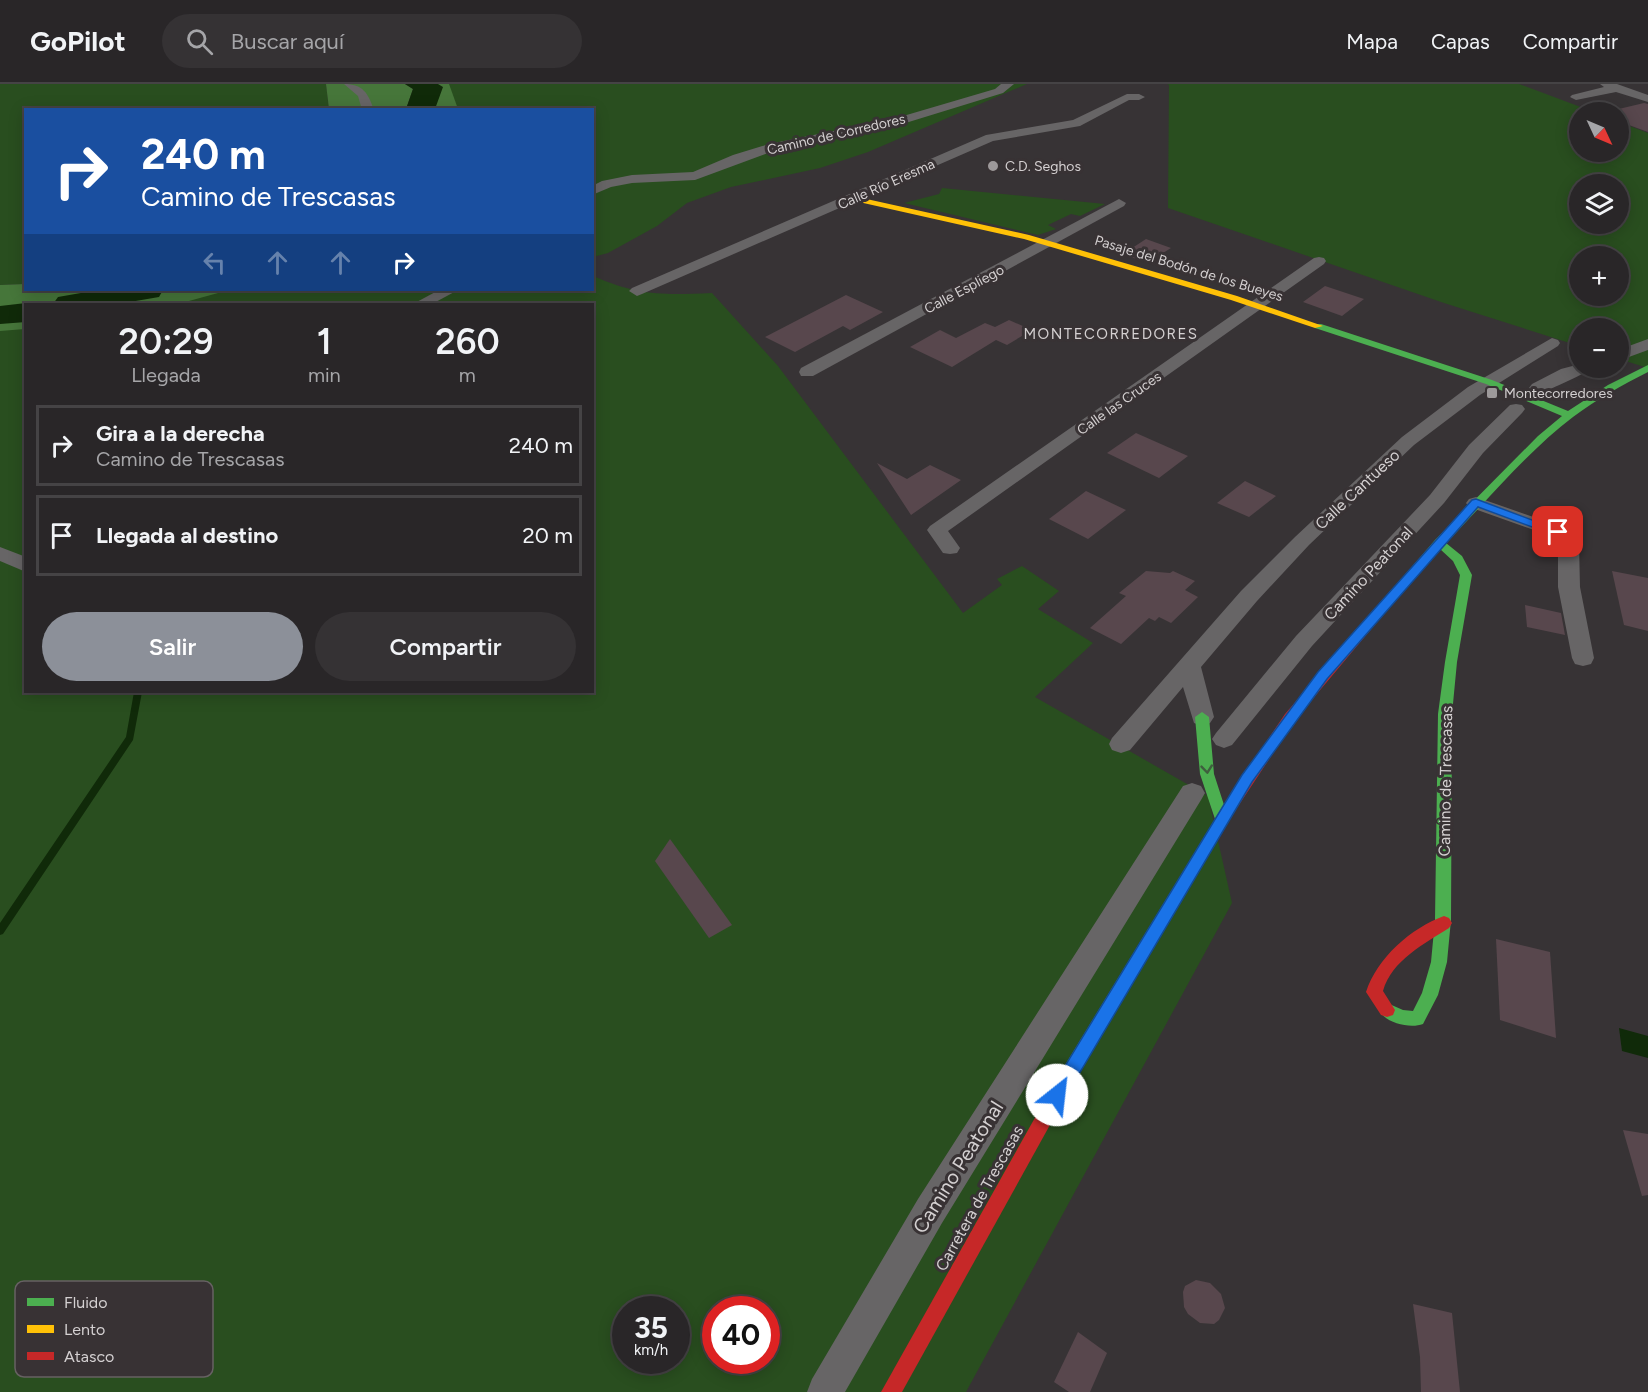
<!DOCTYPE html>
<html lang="es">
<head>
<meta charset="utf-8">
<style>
	body { margin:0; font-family:Figtree,sans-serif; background:#353234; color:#f1f3f6; height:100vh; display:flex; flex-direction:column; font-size:22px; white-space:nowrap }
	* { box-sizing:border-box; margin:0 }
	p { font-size:20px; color:#a5a5a8 }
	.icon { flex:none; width:33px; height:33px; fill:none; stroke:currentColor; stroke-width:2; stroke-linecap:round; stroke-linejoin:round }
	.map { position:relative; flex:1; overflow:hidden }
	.side { position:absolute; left:24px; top:219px; width:570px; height:390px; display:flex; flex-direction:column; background:#292628; border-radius:0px; box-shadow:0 3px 15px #0003,0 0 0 2px #454345 }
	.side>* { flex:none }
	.banner { position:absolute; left:24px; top:24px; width:570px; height:183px; border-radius:0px; box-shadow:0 3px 15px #0003,0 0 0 2px #454345; background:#1a4fa0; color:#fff; overflow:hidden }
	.needle { width:39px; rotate:134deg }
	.tools { position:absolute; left:1569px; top:18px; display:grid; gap:12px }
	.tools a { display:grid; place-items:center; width:60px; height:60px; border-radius:50%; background:#292628; box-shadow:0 3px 15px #0003,0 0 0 2px #454345; font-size:30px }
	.speed { position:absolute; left:612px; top:1212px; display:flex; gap:12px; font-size:30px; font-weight:700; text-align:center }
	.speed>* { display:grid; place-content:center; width:78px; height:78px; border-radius:50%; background:#292628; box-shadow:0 3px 15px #0003,0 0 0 2px #454345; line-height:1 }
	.speed small { font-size:15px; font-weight:400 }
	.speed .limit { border:9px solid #d22; background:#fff; color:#111 }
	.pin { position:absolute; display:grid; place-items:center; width:51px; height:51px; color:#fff; margin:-26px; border-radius:12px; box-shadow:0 3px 9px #0006 }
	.me { position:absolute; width:66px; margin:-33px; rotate:29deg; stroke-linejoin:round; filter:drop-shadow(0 0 4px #0008) }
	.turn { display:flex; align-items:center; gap:21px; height:126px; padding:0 18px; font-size:27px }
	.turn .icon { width:78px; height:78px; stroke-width:2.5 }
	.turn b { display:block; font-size:42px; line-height:51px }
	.lanes { display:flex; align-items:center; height:57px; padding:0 18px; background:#0003; justify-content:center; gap:30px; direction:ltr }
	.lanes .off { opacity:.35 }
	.eta { display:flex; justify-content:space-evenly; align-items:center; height:102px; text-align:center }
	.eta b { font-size:36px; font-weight:600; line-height:42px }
	.button { display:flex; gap:12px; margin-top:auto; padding:12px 18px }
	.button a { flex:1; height:69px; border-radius:36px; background:#8c9099; color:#fff; font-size:24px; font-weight:600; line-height:69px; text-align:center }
	.button a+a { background:#353234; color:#f1f3f6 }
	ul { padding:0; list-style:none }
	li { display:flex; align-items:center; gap:18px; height:81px; margin:0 12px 9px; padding:0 6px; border:3px solid #454345; border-radius:0px }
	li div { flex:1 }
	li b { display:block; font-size:22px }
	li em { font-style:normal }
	header { display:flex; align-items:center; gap:36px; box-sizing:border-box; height:84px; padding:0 30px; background:#292628; border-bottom:2px solid #454345 }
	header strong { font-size:28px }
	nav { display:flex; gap:33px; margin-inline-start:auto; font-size:21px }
	.search { width:420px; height:54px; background:#353234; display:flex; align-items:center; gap:15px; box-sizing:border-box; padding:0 21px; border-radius:33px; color:#a5a5a8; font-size:22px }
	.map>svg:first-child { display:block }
	.green { fill:#294e1f; fill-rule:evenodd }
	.forest { fill:#46763a }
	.water { fill:#102a09 }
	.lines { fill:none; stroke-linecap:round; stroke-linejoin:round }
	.stream { fill:#102a09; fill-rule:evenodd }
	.river { fill:#102a09; fill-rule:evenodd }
	.building { fill:#58474d }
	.street { fill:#676566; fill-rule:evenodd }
	.fast { fill:#4caf50; fill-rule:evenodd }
	.slow { fill:#ffc107; fill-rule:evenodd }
	.jam { fill:#c62828; fill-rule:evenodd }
	.oneway { stroke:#3f5e3e }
	.route { fill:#1a73e8; stroke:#114b97; stroke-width:1.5 }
	.poi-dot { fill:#9d999a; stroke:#383234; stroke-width:2 }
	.labels { text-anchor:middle; stroke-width:6; stroke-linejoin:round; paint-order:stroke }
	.far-street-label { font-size:14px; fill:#d4d0d1; stroke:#383234 }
	.far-poi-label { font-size:14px; fill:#d4d0d1; stroke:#383234; text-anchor:start }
	.far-neighbourhood-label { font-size:15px; letter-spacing:1.5px; fill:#d4d0d1; stroke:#383234 }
	.street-label { font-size:16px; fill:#d4d0d1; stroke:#383234 }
	.near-street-label { font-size:20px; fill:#d4d0d1; stroke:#383234 }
	.key { fill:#383234; stroke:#676163; stroke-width:1.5 }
	.key-label { font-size:16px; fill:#d4d0d1 }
</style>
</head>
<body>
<header>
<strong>GoPilot</strong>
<div class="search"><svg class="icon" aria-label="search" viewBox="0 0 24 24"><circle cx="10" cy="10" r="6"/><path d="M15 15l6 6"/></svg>Buscar aquí</div>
<nav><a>Mapa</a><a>Capas</a><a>Compartir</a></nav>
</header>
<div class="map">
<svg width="1648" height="1308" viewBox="0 0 1648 1308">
	<rect width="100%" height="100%" fill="#373335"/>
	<g class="green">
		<path d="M 0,0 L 326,0 L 329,25 L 26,26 L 25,200 L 0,201 Z"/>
		<path d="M 421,0 L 1027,0 L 868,68 L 820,84 L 731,103 L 687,119 L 657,142 L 608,169 L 593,173 L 592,26 L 422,25 Z"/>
		<path d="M 1167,0 L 1519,0 L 1594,28 L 1580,28 L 1580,68 L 1618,68 L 1619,38 L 1648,49 L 1648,284 L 1619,275 L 1618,244 L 1580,244 L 1579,262 L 1444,219 L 1168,124 L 1169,1 ZM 1580,100 L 1618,100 L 1618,140 L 1580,140 ZM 1580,172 L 1618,172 L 1618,212 L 1580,212 Z"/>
		<path d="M 942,104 L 1105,120 L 1080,132 L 1071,130 L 1048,141 L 1056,145 L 1038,151 L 904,119 L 939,110 Z"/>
		<path d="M 593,192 C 639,212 663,211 712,209 L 778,282 L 963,529 L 1002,501 L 997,495 L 1022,482 L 1059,507 L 1038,525 L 1093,559 L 1035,613 L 1208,712 L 1232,819 L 966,1308 L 0,1308 L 0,231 L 25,228 L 26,608 L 592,608 L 592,220 L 69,220 L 148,206 L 592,206 ZM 626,1226 L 676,1226 L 676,1276 L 626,1276 ZM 716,1226 L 766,1226 L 766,1276 L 716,1276 Z"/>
	</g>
	<g class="forest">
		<path d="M 326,0 L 405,0 L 413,5 L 406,25 L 329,25 Z"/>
		<path d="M 427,0 L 449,0 L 458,25 L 422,26 Z"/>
		<path d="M 25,200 L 26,206 L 229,206 L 178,220 L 26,220 L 25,245 L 0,247 L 0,201 Z"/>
	</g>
	<g class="water">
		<path d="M 405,0 L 438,0 L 443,3 L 435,25 L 406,25 L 413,5 Z"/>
		<path d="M 1619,944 L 1648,952 L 1648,974 L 1622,967 Z"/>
	</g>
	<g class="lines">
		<path class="stream" d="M 134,608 L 142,608 L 133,656 L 3,850 L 0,851 L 0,839 L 126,653 Z"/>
		<g class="river">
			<path d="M 98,206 L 163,206 L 159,213 L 118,220 L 53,220 L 58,213 Z"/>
			<path d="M 26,219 L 34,220 L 26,220 L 26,238 L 0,240 L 0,222 Z"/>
		</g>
	</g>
	<g class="building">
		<path d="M 1644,19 L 1648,20 L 1648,48 L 1618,37 L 1618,28 L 1606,28 Z"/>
		<path d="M 1146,155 L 1171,164 L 1147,179 L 1123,170 Z"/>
		<path d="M 1325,202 L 1364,215 L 1342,232 L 1303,218 Z"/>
		<path d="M 846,211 L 883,228 L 850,246 L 843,242 L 795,268 L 765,253 Z"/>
		<path d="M 1009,236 L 1032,246 L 1007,261 L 996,256 L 952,283 L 910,263 L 940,246 L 956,254 L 985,239 L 995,243 Z"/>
		<path d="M 1136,349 L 1188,372 L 1159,394 L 1107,369 Z"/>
		<path d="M 877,379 L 907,395 L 930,381 L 961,396 L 911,431 Z"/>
		<path d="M 1245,397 L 1276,412 L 1249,433 L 1217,419 Z"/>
		<path d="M 1086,407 L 1126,426 L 1088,455 L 1049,435 Z"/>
		<path d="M 1146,487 L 1170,489 L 1173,487 L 1195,497 L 1185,506 L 1198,513 L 1171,539 L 1159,533 L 1155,537 L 1149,534 L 1121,560 L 1090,544 L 1126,512 L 1119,509 Z"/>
		<path d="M 1612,487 L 1648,494 L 1648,547 L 1624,541 Z"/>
		<path d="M 1525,521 L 1561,529 L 1565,551 L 1527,543 Z"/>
		<path d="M 670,755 L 732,841 L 709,854 L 655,777 Z"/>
		<path d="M 1496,855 L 1550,868 L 1556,954 L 1500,936 Z"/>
		<path d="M 1623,1046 L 1648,1050 L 1648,1111 L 1642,1112 Z"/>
		<path d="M 1196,1196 L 1210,1199 L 1221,1210 L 1225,1224 L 1219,1236 L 1214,1240 L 1200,1239 L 1188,1230 L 1184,1223 L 1183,1208 L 1185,1202 Z"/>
		<path d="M 1413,1220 L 1452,1229 L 1460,1308 L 1421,1308 L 1420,1273 Z"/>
		<path d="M 1078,1248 L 1107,1269 L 1090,1308 L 1069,1308 L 1054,1298 Z"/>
	</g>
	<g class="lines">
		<g class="street">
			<path d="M 344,0 C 363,0 368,9 374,26 L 362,26 L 358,12 Z"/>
			<path d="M 1001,0 L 1014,0 L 1003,9 L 899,41 L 776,66 L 695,96 L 632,99 L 611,103 L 592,111 L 592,102 L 602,97 L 632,91 L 693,88 L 733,71 L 769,60 L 893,35 L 995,5 Z"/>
			<path d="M 1600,0 L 1617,0 L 1648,11 L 1648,18 L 1616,8 L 1576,16 L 1570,13 L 1572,11 L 1604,3 Z"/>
			<path d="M 1127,10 L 1139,10 L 1145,13 L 1139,16 L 1129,16 L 1080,42 L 993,57 L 642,210 L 637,212 L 629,207 L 632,204 L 986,51 L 1073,36 Z"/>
			<path d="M 1119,115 L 1126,119 L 1124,122 L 813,292 L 801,292 L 799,288 L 801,284 Z"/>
			<path d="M 1319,173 L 1324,174 L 1326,177 L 1324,180 L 948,447 L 960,464 L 957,469 L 950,470 L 943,469 L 927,446 L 930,442 L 1314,174 Z"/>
			<path d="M 439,206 L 458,206 L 432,220 L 413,220 Z"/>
			<path d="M 1552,254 L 1558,256 L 1560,259 L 1558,262 L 1480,311 L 1414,361 L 1309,461 L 1257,517 L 1201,583 L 1214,633 L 1210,639 L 1202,642 L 1194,639 L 1183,603 L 1130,666 L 1121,669 L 1112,666 L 1109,660 L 1112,654 L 1241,507 L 1295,453 L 1402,353 L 1468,303 Z"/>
			<path d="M 1648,255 L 1648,266 L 1618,277 L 1618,266 Z"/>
			<path d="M 1580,280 L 1580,284 L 1592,284 C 1590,287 1548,307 1542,308 C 1537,310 1537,309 1532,308 L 1529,304 L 1532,300 L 1561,285 Z"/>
			<path d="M 1516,320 L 1522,321 L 1525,325 L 1522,329 L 1483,369 L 1444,419 L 1312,562 L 1232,661 L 1224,664 L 1216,661 L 1212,655 L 1216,649 L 1296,552 L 1430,411 L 1469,361 L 1510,321 Z"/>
			<path d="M 1476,413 L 1565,444 L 1573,450 L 1579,460 L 1580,503 L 1594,574 L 1591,580 L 1583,582 L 1575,580 L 1572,574 L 1558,503 L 1558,457 L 1551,452 L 1469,423 L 1466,419 L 1469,415 Z"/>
			<path d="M 0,463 L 26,473 L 26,488 L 0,477 Z"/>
			<path d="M 1192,699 L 1201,702 L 1205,709 L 1201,716 L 942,1139 L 845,1308 L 807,1308 L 812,1295 L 918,1115 L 1183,702 Z"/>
		</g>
		<g class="fast">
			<path d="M 1315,240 L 1321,240 L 1492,296 L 1568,327 L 1608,301 L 1648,281 L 1648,288 C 1622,301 1597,315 1573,333 C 1529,366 1485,419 1446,459 L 1462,472 L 1472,491 L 1457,578 L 1452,630 L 1451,836 L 1447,878 L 1438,911 L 1423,940 C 1410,945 1385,939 1379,926 L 1381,921 L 1387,919 L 1403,926 L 1413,927 L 1422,909 L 1431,878 L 1435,836 L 1438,630 L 1445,578 L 1460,491 L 1453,477 L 1440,465 L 1383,531 L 1379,532 L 1373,528 L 1435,456 L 1538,352 L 1562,332 L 1486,300 L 1315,244 Z"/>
			<path d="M 1202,628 L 1209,633 L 1214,690 L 1225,724 L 1231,725 L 1233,729 L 1071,1003 L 1065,1005 L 1059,1003 L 1056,997 L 1059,991 L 1215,735 L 1200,690 L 1195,633 Z"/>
		</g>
		<path class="slow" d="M 853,112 L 1029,151 L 1237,212 L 1323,242 L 1315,244 L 1231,216 L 1024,155 L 850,116 L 850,112 Z"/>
		<g class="jam">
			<path d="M 1379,524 L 1385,528 L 1383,531 L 1295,636 L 1231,733 L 1221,733 L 1219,729 L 1221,725 L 1285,630 L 1375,525 Z"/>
			<path d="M 1444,832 L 1449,834 L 1452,839 L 1449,844 C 1424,860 1392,876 1383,907 L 1395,926 L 1393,931 L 1387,933 L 1381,931 L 1366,908 C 1377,874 1411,844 1444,832 Z"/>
			<path d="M 1065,989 L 1071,991 L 1074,997 L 1071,1003 L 902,1308 L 881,1308 L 1059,991 Z"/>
		</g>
	</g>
	<defs><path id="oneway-chevron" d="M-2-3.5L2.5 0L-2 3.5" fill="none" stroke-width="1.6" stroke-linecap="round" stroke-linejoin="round" transform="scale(1.5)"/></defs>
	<use class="oneway" href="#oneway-chevron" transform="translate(1207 685) rotate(84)"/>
	<path class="route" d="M 1476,415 L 1564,448 L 1558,452 L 1554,451 L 1478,423 L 1327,595 L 1252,698 L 1063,1017 L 1057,1019 L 1051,1017 L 1048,1011 L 1051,1005 L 1242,691 L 1318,588 L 1472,416 Z"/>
	<g class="poi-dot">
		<circle cx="993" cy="82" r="6"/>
		<rect x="1486" y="303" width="12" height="12" rx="3"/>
	</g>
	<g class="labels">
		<g class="far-street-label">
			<text transform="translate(836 50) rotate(-13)" y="5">Camino de Corredores</text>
			<text transform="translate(886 100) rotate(-24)" y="5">Calle Río Eresma</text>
			<text transform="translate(1189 184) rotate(17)" y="5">Pasaje del Bodón de los Bueyes</text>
			<text transform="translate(964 205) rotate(-28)" y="5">Calle Espliego</text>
			<text transform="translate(1119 319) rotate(-35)" y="5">Calle las Cruces</text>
		</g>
		<g class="far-poi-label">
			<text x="1005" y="87">C.D. Seghos</text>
			<text x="1504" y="314">Montecorredores</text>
		</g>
		<g class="far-neighbourhood-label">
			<text x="1111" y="255">MONTECORREDORES</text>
		</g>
		<g class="street-label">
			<text transform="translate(1357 405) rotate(-43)" y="6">Calle Cantueso</text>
			<text transform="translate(1368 489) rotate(-47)" y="6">Camino Peatonal</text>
			<text transform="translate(1445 697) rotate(-89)" y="6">Camino de Trescasas</text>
			<text transform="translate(979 1114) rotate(-61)" y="6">Carretera de Trescasas</text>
		</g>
		<g class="near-street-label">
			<text transform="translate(958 1083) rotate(-58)" y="7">Camino Peatonal</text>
		</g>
	</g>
	<rect x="15" y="1197" width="198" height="96" rx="9" class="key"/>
	<rect x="27" y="1214" width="27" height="8" fill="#4caf50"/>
	<rect x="27" y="1241" width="27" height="8" fill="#ffc107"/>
	<rect x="27" y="1268" width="27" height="8" fill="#c62828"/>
	<g class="key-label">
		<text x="64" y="1224">Fluido</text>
		<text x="64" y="1251">Lento</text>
		<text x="64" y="1278">Atasco</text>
	</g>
</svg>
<div class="tools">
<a><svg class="needle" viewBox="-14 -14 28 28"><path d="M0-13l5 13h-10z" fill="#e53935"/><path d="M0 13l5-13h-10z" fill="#a5a5a8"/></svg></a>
<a><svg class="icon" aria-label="layers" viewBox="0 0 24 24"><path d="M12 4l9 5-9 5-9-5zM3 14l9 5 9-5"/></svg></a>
<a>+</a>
<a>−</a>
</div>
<div class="speed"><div>35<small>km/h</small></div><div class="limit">40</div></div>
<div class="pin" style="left:1558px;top:448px;background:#d93025"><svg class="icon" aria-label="arrive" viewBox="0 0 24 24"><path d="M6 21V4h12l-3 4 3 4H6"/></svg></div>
<svg class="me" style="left:1057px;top:1011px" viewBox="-20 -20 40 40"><circle r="19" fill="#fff"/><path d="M0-13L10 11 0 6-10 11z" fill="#1a73e8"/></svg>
<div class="banner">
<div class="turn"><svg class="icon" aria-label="right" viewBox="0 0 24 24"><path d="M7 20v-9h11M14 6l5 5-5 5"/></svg><div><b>240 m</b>Camino de Trescasas</div></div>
<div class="lanes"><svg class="icon off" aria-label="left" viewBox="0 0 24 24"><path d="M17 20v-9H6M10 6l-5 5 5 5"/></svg><svg class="icon off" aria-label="ahead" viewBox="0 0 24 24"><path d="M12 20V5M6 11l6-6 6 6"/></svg><svg class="icon off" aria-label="ahead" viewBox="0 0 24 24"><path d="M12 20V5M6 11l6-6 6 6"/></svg><svg class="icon" aria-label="right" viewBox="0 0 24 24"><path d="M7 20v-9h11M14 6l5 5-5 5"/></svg></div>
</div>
<section class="side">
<div class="eta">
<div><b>20:29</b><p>Llegada</p></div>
<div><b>1</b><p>min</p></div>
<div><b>260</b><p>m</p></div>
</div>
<ul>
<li><svg class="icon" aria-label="right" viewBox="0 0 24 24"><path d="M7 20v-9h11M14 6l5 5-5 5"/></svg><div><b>Gira a la derecha</b><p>Camino de Trescasas</p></div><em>240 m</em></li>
<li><svg class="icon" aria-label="arrive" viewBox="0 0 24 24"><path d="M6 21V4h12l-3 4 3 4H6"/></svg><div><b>Llegada al destino</b></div><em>20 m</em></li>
</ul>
<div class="button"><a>Salir</a><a>Compartir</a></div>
</section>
</div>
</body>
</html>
